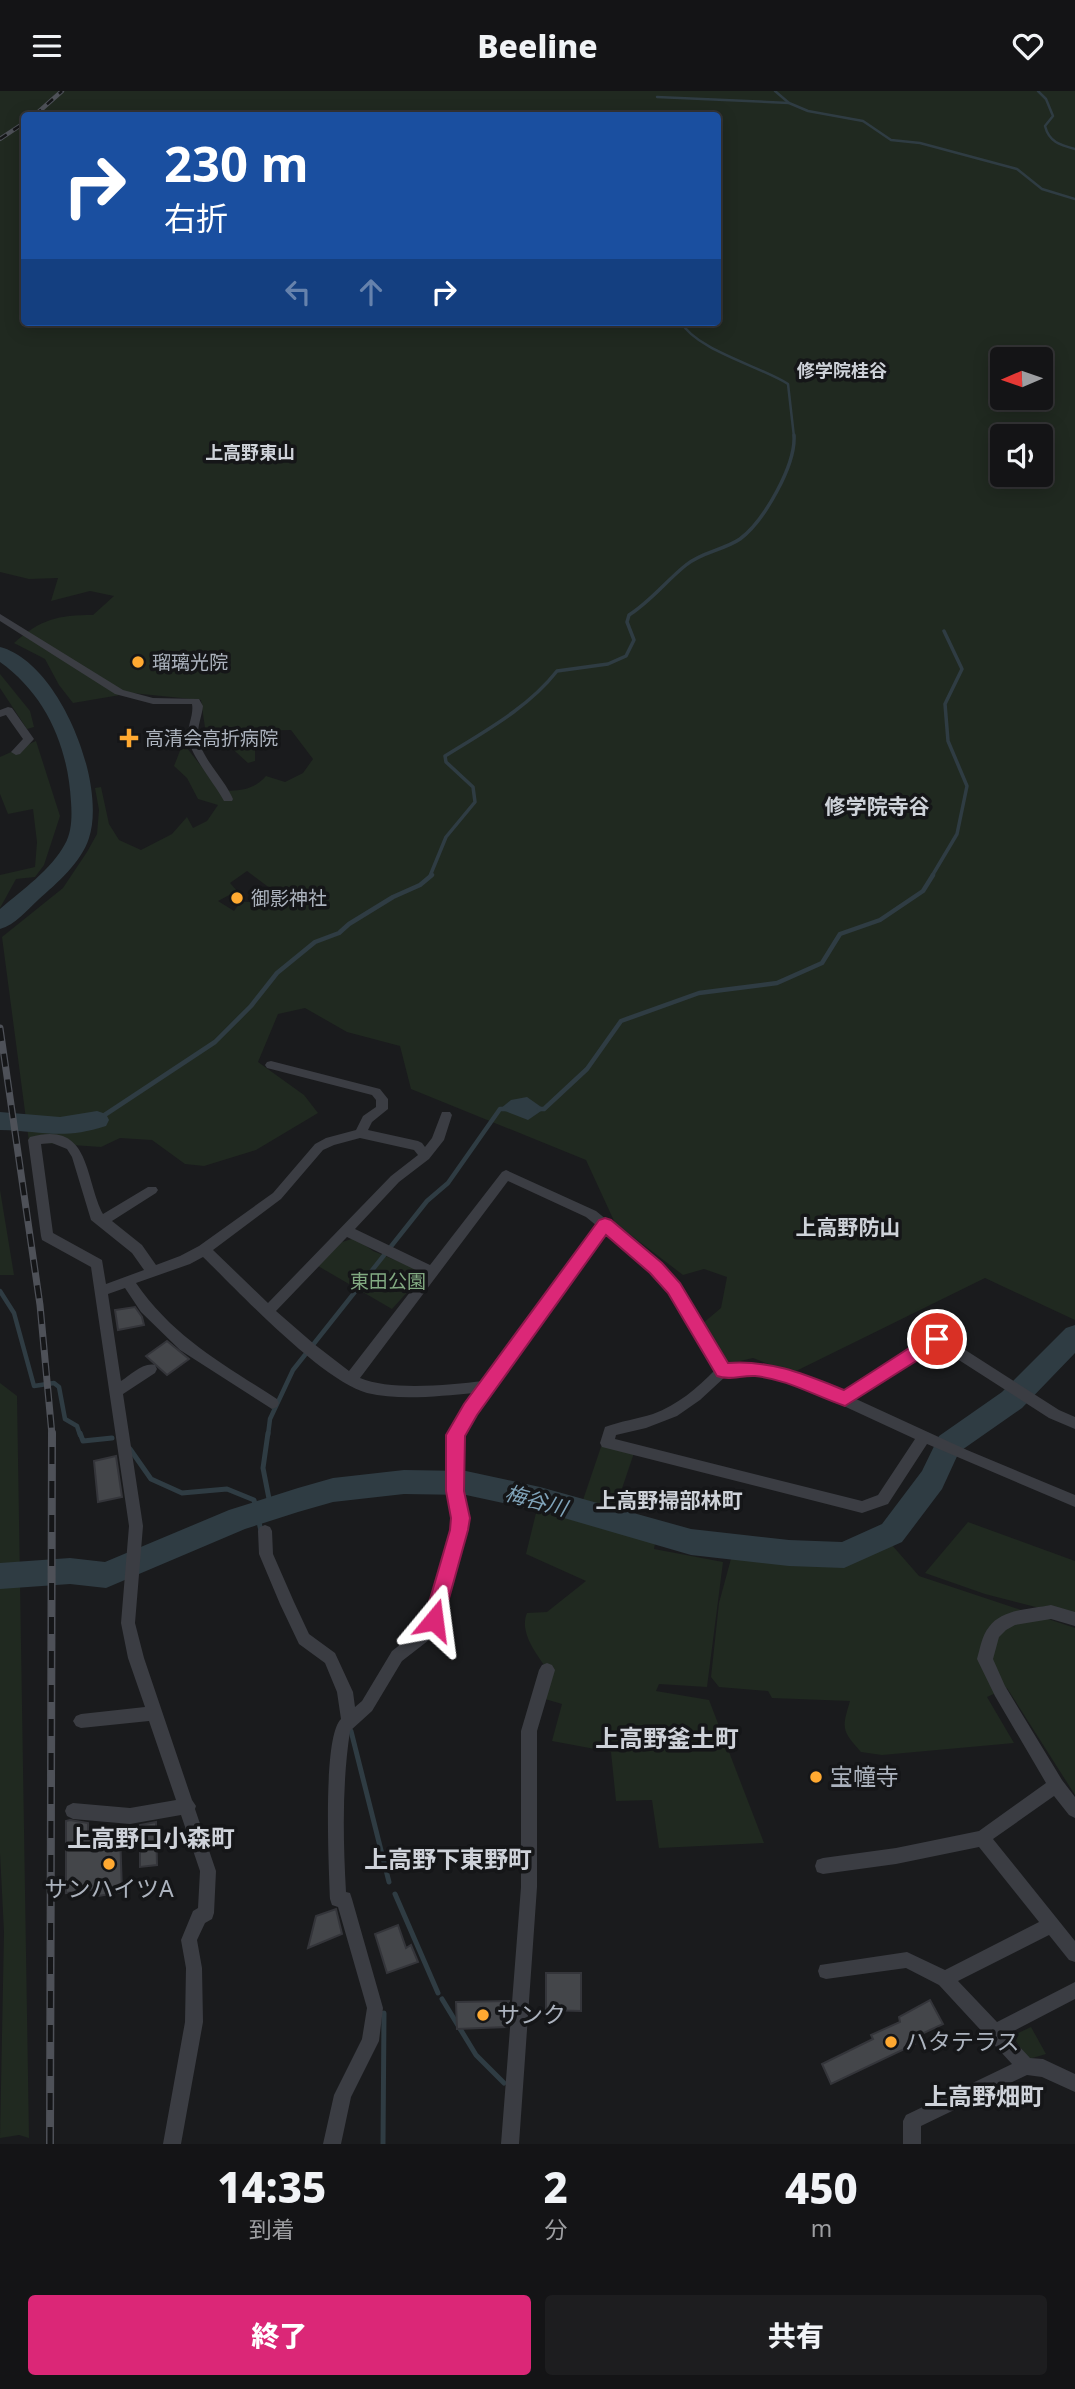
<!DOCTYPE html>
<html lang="ja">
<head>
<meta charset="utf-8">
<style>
	body { margin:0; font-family:"Noto Sans","Noto Sans JP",sans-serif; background:#1d1d1f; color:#f1f3f6; height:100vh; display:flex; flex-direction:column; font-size:26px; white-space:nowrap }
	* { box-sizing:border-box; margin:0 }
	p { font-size:23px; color:#9d9ea1 }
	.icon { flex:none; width:38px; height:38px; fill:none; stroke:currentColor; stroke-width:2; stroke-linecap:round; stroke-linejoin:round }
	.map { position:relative; height:2053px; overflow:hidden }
	.details { display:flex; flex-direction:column; background:#141416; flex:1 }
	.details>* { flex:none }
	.top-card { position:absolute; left:21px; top:21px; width:700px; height:214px; border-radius:7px; box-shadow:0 4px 18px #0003,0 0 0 2px #333335; background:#1a4fa0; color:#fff; overflow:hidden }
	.needle { width:46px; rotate:268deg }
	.controls { position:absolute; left:990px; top:256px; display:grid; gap:14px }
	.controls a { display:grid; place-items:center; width:63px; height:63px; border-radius:7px; background:#141416; box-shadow:0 4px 18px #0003,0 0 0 2px #333335; font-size:35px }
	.pin { position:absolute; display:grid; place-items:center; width:60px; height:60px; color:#fff; margin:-30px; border:4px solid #fff; border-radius:50%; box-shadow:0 2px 7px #0007 }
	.me { position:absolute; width:77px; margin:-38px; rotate:16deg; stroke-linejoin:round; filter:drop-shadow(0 0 5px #0008) }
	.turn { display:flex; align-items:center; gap:24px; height:147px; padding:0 28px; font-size:32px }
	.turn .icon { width:91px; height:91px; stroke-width:2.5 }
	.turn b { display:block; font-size:49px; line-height:60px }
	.lanes { display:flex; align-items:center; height:66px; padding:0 28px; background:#0003; justify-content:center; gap:35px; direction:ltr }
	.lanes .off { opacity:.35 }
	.eta { display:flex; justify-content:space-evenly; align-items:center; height:119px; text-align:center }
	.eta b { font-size:42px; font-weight:800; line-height:49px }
	.button { display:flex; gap:14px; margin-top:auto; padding:14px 28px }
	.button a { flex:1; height:80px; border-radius:7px; background:#db2777; color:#fff; font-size:28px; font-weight:800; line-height:80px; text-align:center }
	.button a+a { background:#1d1d1f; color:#f1f3f6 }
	header { display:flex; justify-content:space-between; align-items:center; height:91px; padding:0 28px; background:#141416; font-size:32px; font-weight:800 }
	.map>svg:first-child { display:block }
	.green { fill:#202920; fill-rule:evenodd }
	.water { fill:#2f3c43 }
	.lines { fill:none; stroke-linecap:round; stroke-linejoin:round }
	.stream-far3 { stroke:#2f3c43; stroke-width:2.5 }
	.stream-far2 { stroke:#2f3c43; stroke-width:3.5 }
	.stream-far1 { stroke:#2f3c43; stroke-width:4.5 }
	.stream { stroke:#2f3c43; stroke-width:5 }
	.river { fill:#2f3c43; fill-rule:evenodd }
	.building { fill:#44464a; stroke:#34353a; stroke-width:2 }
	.minor { fill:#3b3d43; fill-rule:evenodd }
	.rail-far2-casing { stroke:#4e5158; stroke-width:4.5 }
	.rail-far1-casing { stroke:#4e5158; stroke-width:7 }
	.rail-casing { stroke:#4e5158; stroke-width:8 }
	.rail-far2 { stroke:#151618; stroke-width:2.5; stroke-dasharray:8; stroke-linecap:butt }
	.rail-far1 { stroke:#151618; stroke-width:4.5; stroke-dasharray:13; stroke-linecap:butt }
	.rail { stroke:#151618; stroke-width:5; stroke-dasharray:17; stroke-linecap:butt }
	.route { fill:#db2777; stroke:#8e194d; stroke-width:2 }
	.poi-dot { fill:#ffa931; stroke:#151618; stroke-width:2.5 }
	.labels { text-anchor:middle; stroke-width:7; stroke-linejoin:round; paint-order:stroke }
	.far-neighbourhood-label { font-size:18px; font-weight:bold; fill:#ced2d9; stroke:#151618 }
	.poi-label { font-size:19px; fill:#acb3be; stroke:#151618; text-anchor:start }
	.park-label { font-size:19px; fill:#82aa82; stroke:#151618 }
	.neighbourhood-label { font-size:21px; font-weight:bold; fill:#ced2d9; stroke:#151618 }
	.water-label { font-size:21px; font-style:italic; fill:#81a5bb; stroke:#151618 }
	.near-poi-label { font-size:23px; fill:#acb3be; stroke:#151618; text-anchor:start }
	.near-neighbourhood-label { font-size:24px; font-weight:bold; fill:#ced2d9; stroke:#151618 }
</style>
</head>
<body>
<header><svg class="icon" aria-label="menu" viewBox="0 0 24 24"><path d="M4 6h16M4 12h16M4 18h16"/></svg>Beeline<svg class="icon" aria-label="heart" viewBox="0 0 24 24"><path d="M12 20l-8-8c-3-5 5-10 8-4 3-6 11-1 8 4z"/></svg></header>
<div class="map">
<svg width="1075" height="2053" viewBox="0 0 1075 2053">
	<rect width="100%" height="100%" fill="#1a1b1d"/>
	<g class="green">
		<path d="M 0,0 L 1075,0 L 1075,1229 L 985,1187 L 792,1282 L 753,1267 L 723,1274 L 702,1233 L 721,1217 L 727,1186 L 704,1178 L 683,1184 L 615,1132 L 586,1069 L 411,998 L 400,955 L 347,941 L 305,917 L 278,923 L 258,971 L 304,1004 L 318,1022 L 256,1059 L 204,1075 L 185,1073 L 152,1049 L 120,1047 L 101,1056 L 29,1051 L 2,846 L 63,797 L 87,761 L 97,743 L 99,719 L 95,697 L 101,696 L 109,733 L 119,749 L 141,759 L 172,743 L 187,726 L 193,737 L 207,730 L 218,714 L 198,708 L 187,687 L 174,675 L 183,652 L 220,699 C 238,701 254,699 266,685 L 285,691 L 303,682 L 313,668 L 291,639 L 255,640 L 255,670 L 248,672 L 225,651 L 207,650 L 201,609 L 132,602 L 73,612 L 59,594 L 45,568 L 14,552 C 41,528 58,524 93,524 L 114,505 L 90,500 L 51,510 L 58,487 L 29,488 L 0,481 ZM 24,24 L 718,24 L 718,231 L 24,231 ZM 1003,268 L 1041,268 L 1041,306 L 1003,306 ZM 1003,345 L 1041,345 L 1041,383 L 1003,383 ZM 247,780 L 275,801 L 269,805 L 273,809 C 262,808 251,813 241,810 L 234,820 L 218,810 L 237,800 L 230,792 Z"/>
		<path d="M 0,583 L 30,620 L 34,636 L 27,638 L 0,597 Z"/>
		<path d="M 36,650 L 60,725 L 44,774 L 35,786 L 16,788 L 0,817 L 0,784 L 35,776 L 37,751 L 33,718 L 8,723 L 0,703 L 0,666 Z"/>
		<path d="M 0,1099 L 14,1184 L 0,1184 Z"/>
		<path d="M 355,1147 L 373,1160 L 415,1177 L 420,1187 L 392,1218 L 318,1175 L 342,1151 Z"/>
		<path d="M 0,1292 L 17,1305 L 29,2047 L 19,2044 L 0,2047 L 4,1841 L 0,1762 Z"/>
		<path d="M 602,1353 L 634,1362 L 615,1418 L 583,1409 Z"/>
		<path d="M 538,1414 L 601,1435 L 656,1447 L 654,1458 L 723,1471 L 707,1596 L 659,1593 L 656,1600 L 709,1609 L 764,1752 L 659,1757 L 652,1709 L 616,1710 L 611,1661 L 552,1650 L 562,1613 L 545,1608 L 551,1584 C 540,1567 518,1543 527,1522 L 547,1521 L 586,1490 L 526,1463 Z"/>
		<path d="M 968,1431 L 1075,1470 L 1075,1526 L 985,1503 L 925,1482 Z"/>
		<path d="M 891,1453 L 919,1485 L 1075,1537 L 1075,1704 L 1007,1597 L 987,1606 L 1014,1652 L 882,1664 L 861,1661 C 841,1639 842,1637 850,1610 L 772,1607 L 768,1600 L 719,1596 L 711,1586 L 719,1512 L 732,1464 L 846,1471 Z"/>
		<path d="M 1031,1936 L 1046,1963 L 1029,1968 L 1012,1945 Z"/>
	</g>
	<path class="water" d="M 527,1006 L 544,1018 L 528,1029 L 500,1018 L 511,1009 Z"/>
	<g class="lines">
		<g class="stream-far3">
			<path d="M 775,0 L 789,12 L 808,20 L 863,30 L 891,49 L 920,52 L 1017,78 L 1042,98 L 1075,108"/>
			<path d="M 1038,0 L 1046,8 L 1053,25 L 1045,35 C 1049,51 1060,54 1075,58"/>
			<path d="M 657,6 L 789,12"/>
			<path d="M 681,231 C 696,259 762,276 788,293 L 794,346"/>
		</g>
		<g class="stream-far2">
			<path d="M 430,785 L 446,746 L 475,711 L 473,696 L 446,671 L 445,665 C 485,640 528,617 557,580 L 608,573 L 626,565 L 634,549 L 627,531 L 629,524 C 651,510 666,490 686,474 C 701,461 724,459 740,448 C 764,430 796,374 794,344"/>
			<path d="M 932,785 L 957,743 L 967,695 L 948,650 L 945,613 L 962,578 L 944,540"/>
		</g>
		<g class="stream-far1">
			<path d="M 539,1018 L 544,1018 L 587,978 L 621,930 L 699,902 L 777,892 L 822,872 L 840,843 L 880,829 L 923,800 L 933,784"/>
			<path d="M 97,1029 L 215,951 L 251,915 L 277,882 L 315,851 L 339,842 L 349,833 L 393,806 L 420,794 L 432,784"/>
			<path d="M 0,1200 L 14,1222 L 34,1295 L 54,1292 L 59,1296 L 65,1328 L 77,1335 L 80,1344"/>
			<path d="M 268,1344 L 270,1328 L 293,1279 L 427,1110 L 448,1092 L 500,1018 L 506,1018"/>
		</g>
		<g class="stream">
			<path d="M 80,1342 L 83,1350 L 112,1347"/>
			<path d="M 268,1342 L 263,1377 L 271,1418"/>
			<path d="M 130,1358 L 151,1388 L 182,1402 L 227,1398 L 254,1409 L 261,1440"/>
			<path d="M 351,1640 L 389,1791"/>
			<path d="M 395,1803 L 438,1902"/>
			<path d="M 442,1908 L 476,1964 L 504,1992"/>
			<path d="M 383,2053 L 384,1922"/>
		</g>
		<g class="river">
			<path d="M 0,556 C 59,571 107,692 89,747 C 81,772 57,792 38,809 C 27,819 15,834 0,838 L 0,818 C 22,799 51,779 65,753 C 72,741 72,724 71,711 C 68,655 46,604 0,571 Z"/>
			<path d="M 97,1020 L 106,1023 L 109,1029 L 106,1035 C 63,1049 42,1040 0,1039 L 0,1021 L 60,1026 Z"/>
			<path d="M 1075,1234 L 1075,1262 L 1022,1317 L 959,1361 L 942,1398 L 902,1451 L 844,1477 L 789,1475 L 691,1464 L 540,1420 L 466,1404 L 404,1403 L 333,1411 L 298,1421 L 245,1438 L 106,1497 L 70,1493 L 0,1498 L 0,1472 L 70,1467 L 105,1471 L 229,1419 L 298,1397 L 333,1387 L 404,1379 L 466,1380 L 540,1396 L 691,1438 L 789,1449 L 842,1451 L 882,1433 L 922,1380 L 939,1345 L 1002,1301 L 1066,1237 Z"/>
		</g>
	</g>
	<g class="building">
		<path d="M 135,1216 L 142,1226 L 144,1234 L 118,1239 L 115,1219 Z"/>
		<path d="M 167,1250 L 189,1268 L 167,1284 L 146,1265 Z"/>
		<path d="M 116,1365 L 122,1406 L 98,1411 L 94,1370 Z"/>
		<path d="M 70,1729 L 88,1732 L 88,1747 L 120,1741 L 122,1801 L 98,1805 L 98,1798 L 66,1802 L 66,1730 Z"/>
		<path d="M 156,1731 L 157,1774 L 140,1776 L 140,1734 Z"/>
		<path d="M 336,1818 L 342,1843 L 308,1857 L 316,1825 Z"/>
		<path d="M 398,1834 L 406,1857 L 411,1854 L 418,1871 L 387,1882 L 375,1843 Z"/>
		<path d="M 546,1882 L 581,1882 L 581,1920 L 546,1919 Z"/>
		<path d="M 930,1909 L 943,1933 L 913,1947 L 915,1953 L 831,1993 L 822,1973 L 873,1948 L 871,1944 L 900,1931 L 899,1926 Z"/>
		<path d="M 509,1910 L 507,1936 L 457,1938 L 456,1911 Z"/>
	</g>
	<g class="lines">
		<g class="minor">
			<path d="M 0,523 L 123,599 L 153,607 L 199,608 L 203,615 C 202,624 198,634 198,643 C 198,664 225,688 233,708 L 232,710 L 224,710 C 215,693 190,664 188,646 C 187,635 194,624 192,613 L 153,613 L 115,603 L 0,530 Z"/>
			<path d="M 8,616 L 12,617 L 34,648 L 20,663 L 16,664 L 11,661 L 23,648 L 6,624 L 0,626 L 0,619 Z"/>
			<path d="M 271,970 L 380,998 L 388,1008 L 388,1018 L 372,1031 L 368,1039 L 418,1050 L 422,1052 L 425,1056 L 432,1047 L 442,1021 L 450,1021 L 452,1024 L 444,1049 L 429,1068 L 399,1091 L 355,1138 L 430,1174 L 502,1081 L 506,1079 L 596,1120 L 661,1173 L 680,1193 L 727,1274 L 754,1272 L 796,1281 L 843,1302 L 932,1244 L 937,1243 L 942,1244 L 1059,1319 L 1075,1326 L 1075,1338 L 1049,1327 L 937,1255 L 856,1308 L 967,1359 L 1075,1404 L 1075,1416 L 927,1353 L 888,1413 L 862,1422 L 602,1356 L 600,1352 L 605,1336 C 621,1330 637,1328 653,1323 C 678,1314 697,1297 715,1279 L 670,1201 L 651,1181 L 606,1143 L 495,1294 L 494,1299 L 491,1300 L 466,1338 L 460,1355 L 460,1379 L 465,1416 L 466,1439 L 441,1529 L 429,1549 L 402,1570 L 372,1620 L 350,1640 C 342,1693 343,1747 346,1801 L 350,1802 L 352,1808 L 383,1917 L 379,1950 L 351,2006 L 341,2053 L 323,2053 L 334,2004 L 362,1948 L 367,1917 L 338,1816 L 332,1814 L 330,1808 C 329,1777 322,1646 341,1628 L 337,1601 L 325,1572 L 299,1553 L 280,1513 L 259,1463 L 258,1440 L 260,1436 L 265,1434 L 270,1436 L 272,1440 L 273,1463 L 294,1511 L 309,1543 L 335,1562 L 353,1601 L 355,1616 L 362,1610 L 392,1560 L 419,1539 L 427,1526 L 452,1439 L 451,1416 L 446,1379 L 446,1355 L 454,1333 L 474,1302 C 440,1305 400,1310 367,1302 C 322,1290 238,1200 203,1166 L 190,1173 L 136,1192 C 174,1247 223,1273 277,1308 L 279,1312 L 277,1316 L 272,1318 L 180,1259 L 141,1221 L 125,1197 L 108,1203 L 121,1290 C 131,1284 143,1271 155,1274 L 157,1278 L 155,1282 L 123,1303 L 143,1435 L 135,1532 L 144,1567 L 192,1709 L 196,1715 L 195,1718 L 216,1780 L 214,1822 L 212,1828 L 205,1832 L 197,1849 L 202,1877 L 203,1931 L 181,2053 L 163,2053 L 185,1931 L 186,1877 L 181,1849 L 193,1820 L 198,1817 L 200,1780 L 181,1724 L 130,1733 L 73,1728 L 67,1725 L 65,1720 L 67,1715 L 73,1712 L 130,1717 L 176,1709 L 149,1630 L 81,1637 L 76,1635 L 73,1630 L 76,1625 L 81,1623 L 145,1616 L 128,1567 L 121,1532 L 129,1435 L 91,1176 L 42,1149 L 41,1145 L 28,1049 L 30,1046 C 91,1029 84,1086 103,1123 L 148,1096 L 156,1096 L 158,1099 L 156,1102 L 112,1130 L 142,1154 L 156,1174 L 180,1165 L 199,1155 L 273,1102 L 315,1053 L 326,1047 L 356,1039 L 363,1025 L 376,1016 L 376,1009 L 372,1004 L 267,977 L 265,974 L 267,971 ZM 360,1047 L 414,1059 L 418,1064 L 391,1085 L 268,1212 L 213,1159 L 281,1108 L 323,1059 L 334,1054 ZM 52,1052 L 67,1058 L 72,1066 L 91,1129 L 132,1162 L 144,1179 L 106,1193 L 102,1169 L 53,1142 L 41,1053 ZM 508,1090 L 586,1126 L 597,1135 L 483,1290 C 450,1294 390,1300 360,1287 ZM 347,1146 L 424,1183 L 349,1280 L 314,1253 L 276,1220 ZM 754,1284 L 794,1292 L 915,1348 L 878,1404 L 862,1410 L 615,1348 L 616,1344 L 646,1337 L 677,1325 L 700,1309 L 726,1285 Z"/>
			<path d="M 1051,1514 L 1075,1521 L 1075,1535 L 1051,1528 L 1015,1534 L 1006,1539 L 999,1546 L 993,1568 L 1005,1595 L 1062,1689 L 1075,1706 L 1075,1727 L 1069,1724 L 1054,1705 L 993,1748 L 1075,1850 L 1075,1871 L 1069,1869 L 1049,1844 L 958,1890 L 997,1931 L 1075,1891 L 1075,1908 L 1008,1943 L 1030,1967 L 1043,1968 L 1075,1983 L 1075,2001 L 1042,1986 L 1027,1984 L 921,2035 L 921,2053 L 903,2053 L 903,2030 L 906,2024 L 1012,1973 L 939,1894 L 906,1877 L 826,1888 L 820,1886 L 818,1880 L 820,1874 L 907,1861 L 945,1879 L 1039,1831 L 979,1756 L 896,1773 L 823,1783 L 817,1781 L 815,1775 L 817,1769 L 823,1767 L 896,1757 L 979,1740 L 1046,1692 L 995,1605 L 977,1568 C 980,1558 982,1544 989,1536 C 1002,1518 1031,1518 1051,1514 Z"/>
			<path d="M 547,1572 L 552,1574 L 555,1579 L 537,1640 L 537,1796 L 519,2053 L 501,2053 L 521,1796 L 521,1640 L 539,1579 L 542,1574 Z"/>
		</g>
		<g class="rail-far2-casing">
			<g id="rail-far2">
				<path d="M 35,24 L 62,0"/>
				<path d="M 0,48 L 24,32"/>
			</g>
		</g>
		<g class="rail-far1-casing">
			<path id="rail-far1" d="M 0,937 L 40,1214 L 52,1344"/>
		</g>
		<g class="rail-casing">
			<path id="rail" d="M 50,2053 L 52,1342"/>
		</g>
		<use href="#rail-far2" class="rail-far2"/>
		<use href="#rail-far1" class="rail-far1"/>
		<use href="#rail" class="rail"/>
	</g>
	<path class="route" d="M 605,1127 L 611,1129 L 662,1172 L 680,1192 L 728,1272 C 772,1269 804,1283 844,1299 L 931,1243 L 943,1243 L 946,1248 L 943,1253 L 845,1315 C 815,1305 787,1288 755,1285 C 742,1284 729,1290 717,1285 L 668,1202 L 650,1182 L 606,1144 L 477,1324 L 465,1345 L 464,1400 L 470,1427 L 468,1439 L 443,1529 L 441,1535 L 434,1537 L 427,1535 L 424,1529 L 450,1439 L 451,1427 L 446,1400 L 446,1344 L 464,1313 L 599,1129 Z"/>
	<g class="poi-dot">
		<circle cx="138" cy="571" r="7"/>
		<path d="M125.5 636.5h7v7h7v7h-7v7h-7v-7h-7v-7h7z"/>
		<circle cx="237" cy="807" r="7"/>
		<circle cx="816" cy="1686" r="7"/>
		<circle cx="109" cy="1773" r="7"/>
		<circle cx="483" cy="1924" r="7"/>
		<circle cx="891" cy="1951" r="7"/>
	</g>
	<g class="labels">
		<g class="far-neighbourhood-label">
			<text x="842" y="286">修学院桂谷</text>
			<text x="250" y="368">上高野東山</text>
		</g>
		<g class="poi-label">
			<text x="152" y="578">瑠璃光院</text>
			<text x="145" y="654">高清会高折病院</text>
			<text x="251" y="814">御影神社</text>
		</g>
		<g class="park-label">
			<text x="388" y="1197">東田公園</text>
		</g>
		<g class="neighbourhood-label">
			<text x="877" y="723">修学院寺谷</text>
			<text x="848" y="1144">上高野防山</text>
			<text x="669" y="1417">上高野掃部林町</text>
		</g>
		<g class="water-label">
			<text transform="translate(536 1410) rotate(15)" y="7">梅谷川</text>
		</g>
		<g class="near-poi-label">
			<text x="830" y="1694">宝幢寺</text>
			<text x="109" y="1806" text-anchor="middle">サンハイツA</text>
			<text x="497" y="1932">サンク</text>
			<text x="905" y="1959">ハタテラス</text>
		</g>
		<g class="near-neighbourhood-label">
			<text x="667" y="1656">上高野釜土町</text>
			<text x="151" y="1756">上高野口小森町</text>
			<text x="448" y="1777">上高野下東野町</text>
			<text x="984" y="2014">上高野畑町</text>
		</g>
	</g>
</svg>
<div class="controls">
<a><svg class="needle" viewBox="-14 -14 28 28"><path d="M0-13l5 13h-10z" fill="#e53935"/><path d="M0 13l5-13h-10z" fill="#9d9ea1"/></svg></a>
<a><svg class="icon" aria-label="sound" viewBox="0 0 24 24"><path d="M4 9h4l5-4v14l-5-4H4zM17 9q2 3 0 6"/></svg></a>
</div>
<div class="pin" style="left:937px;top:1248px;background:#d93025"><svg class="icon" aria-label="arrive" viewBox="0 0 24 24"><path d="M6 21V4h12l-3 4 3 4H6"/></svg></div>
<svg class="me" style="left:434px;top:1529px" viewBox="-20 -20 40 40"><path d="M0-17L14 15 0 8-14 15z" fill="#db2777" stroke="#fff" stroke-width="4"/></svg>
<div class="top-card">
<div class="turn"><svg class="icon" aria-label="right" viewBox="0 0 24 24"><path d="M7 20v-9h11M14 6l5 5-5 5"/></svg><div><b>230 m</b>右折</div></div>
<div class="lanes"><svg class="icon off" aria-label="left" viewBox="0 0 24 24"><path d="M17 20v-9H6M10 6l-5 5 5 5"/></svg><svg class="icon off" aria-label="ahead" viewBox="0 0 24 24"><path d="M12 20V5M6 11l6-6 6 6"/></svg><svg class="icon" aria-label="right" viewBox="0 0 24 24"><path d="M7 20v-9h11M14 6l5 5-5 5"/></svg></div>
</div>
</div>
<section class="details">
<div class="eta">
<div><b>14:35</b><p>到着</p></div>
<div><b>2</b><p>分</p></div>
<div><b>450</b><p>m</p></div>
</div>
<div class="button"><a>終了</a><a>共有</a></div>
</section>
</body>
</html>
